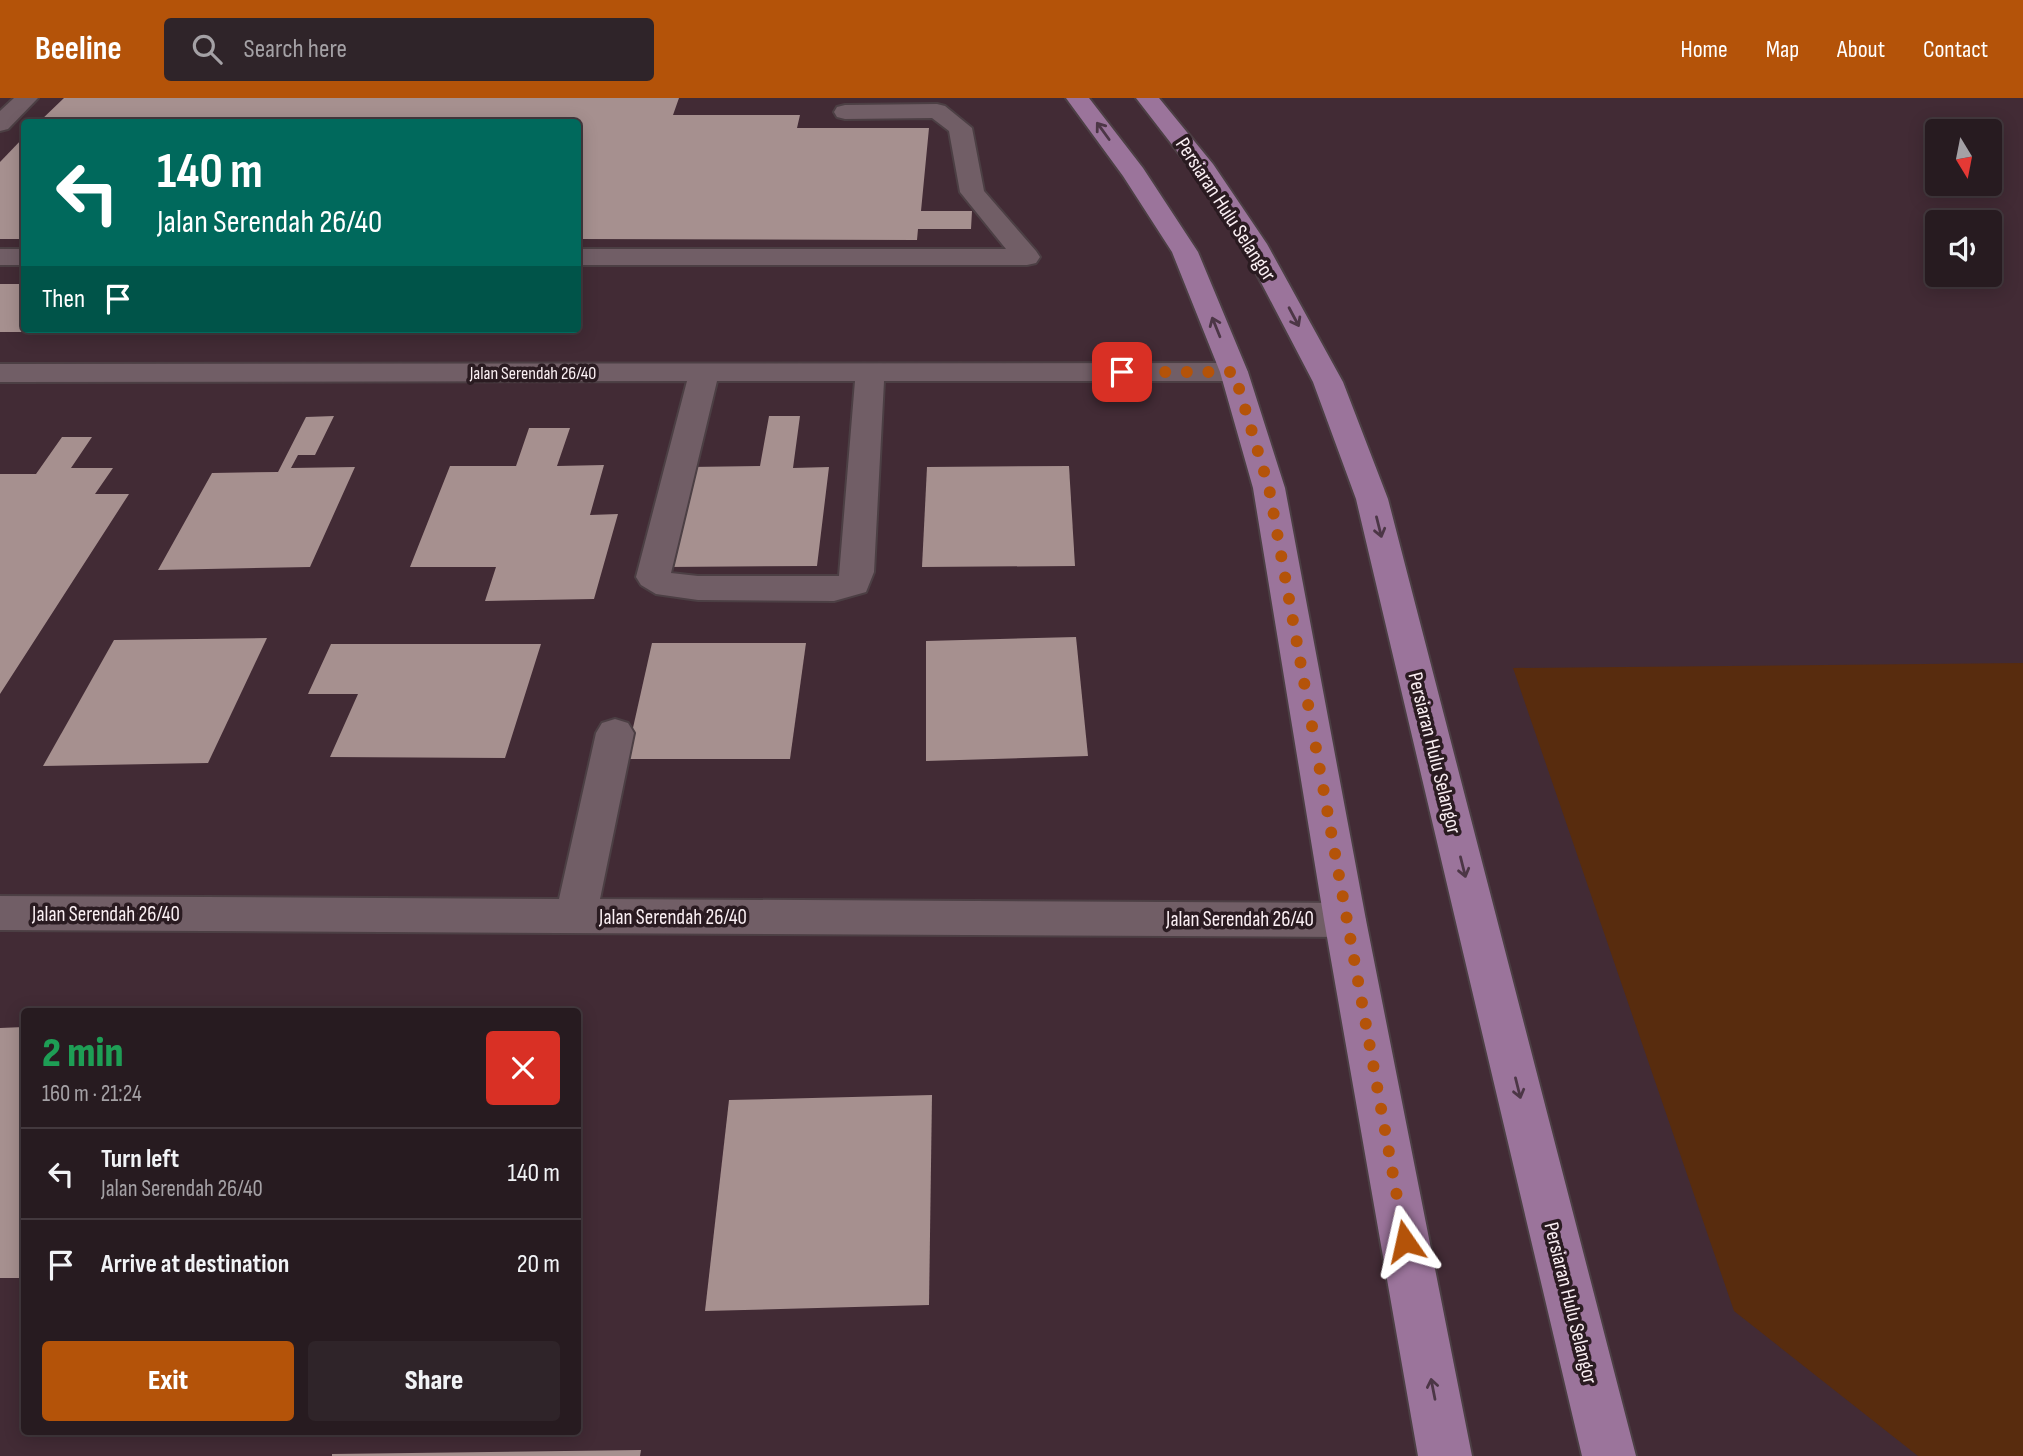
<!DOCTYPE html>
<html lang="en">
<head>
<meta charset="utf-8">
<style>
	body { margin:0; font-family:"Sofia Sans Condensed",sans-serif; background:#2f2429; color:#f1f3f6; height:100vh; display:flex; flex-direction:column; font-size:26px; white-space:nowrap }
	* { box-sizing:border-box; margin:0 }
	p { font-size:23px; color:#a4a1a5 }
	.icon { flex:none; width:38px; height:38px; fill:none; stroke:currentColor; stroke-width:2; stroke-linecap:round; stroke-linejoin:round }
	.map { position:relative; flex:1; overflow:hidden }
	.sheet { position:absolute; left:21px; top:910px; width:560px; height:427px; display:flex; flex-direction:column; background:#271b20; border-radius:7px; box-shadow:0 4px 18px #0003,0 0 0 2px #43393e }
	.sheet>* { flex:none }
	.top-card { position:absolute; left:21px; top:21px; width:560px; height:214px; border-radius:7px; box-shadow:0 4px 18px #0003,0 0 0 2px #43393e; background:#00695c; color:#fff; overflow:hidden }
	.needle { width:46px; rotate:170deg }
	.buttons { position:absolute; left:1925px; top:21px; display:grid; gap:14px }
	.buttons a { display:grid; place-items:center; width:77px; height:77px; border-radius:7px; background:#271b20; box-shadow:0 4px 18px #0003,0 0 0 2px #43393e; font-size:35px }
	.pin { position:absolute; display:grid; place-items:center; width:60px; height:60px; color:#fff; margin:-30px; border-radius:14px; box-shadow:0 4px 10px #0006 }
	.me { position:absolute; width:77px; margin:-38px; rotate:349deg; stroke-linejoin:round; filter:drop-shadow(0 0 5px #0008) }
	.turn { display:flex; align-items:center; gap:24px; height:147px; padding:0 21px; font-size:32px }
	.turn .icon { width:91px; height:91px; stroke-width:2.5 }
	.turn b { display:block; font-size:49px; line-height:60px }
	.then { display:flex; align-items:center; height:66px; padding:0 21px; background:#0003; gap:14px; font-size:26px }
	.round { display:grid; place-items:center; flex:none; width:74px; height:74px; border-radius:7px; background:#2f2429 }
	.headline { display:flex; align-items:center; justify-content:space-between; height:119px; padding:0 21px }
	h1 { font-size:42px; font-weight:800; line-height:52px; color:#1e9e55 }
	.action { display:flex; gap:14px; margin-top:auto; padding:14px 21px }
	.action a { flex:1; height:80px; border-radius:7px; background:#b45309; color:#fff; font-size:28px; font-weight:800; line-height:80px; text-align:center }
	.action a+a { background:#2f2429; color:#f1f3f6 }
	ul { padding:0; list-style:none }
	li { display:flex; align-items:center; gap:21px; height:91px; padding:0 21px; border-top:2px solid #43393e }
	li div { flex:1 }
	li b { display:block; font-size:26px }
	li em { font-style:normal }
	header { display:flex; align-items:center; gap:42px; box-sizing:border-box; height:98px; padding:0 35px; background:#b45309; color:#fff }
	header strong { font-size:33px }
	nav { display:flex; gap:38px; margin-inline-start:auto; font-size:24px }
	.search { width:490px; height:63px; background:#2f2429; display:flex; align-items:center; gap:18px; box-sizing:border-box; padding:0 24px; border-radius:7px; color:#a4a1a5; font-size:26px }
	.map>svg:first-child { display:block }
	.built { fill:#422b35; fill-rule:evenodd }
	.green { fill:#582c0e }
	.building { fill:#a6908f }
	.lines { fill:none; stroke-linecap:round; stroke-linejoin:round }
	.minor-casing { stroke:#4c3f44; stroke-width:4 }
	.major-casing { stroke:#4c3f44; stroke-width:4 }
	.minor { fill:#715e66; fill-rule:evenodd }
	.major { fill:#9b749b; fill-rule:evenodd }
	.oneway { stroke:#4c3646 }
	.route { stroke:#b45309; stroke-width:12; stroke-dasharray:0 21.6 }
	.labels { text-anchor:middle; stroke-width:7; stroke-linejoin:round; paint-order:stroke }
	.far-street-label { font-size:18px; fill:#faeff3; stroke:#2a1b21 }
	.street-label { font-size:21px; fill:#faeff3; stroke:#2a1b21 }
</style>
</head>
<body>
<header>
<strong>Beeline</strong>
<div class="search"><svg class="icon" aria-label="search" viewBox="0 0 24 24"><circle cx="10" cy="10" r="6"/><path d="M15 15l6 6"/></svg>Search here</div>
<nav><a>Home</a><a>Map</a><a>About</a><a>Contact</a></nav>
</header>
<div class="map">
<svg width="2023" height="1358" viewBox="0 0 2023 1358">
	<rect width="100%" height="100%" fill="#34242b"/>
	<path class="built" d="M 0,0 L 2023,0 L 2023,1358 L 0,1358 ZM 24,24 L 578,24 L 578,231 L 24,231 ZM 1937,33 L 1990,33 L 1990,86 L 1937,86 ZM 1937,124 L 1990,124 L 1990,177 L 1937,177 ZM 24,914 L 578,914 L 578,1334 L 24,1334 Z"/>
	<path class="green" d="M 2023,565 L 2023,1358 L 1918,1358 L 1734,1213 L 1513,570 Z"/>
	<g class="building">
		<path d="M 64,0 L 679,0 L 673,17 L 800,17 L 797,30 L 929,30 L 921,113 L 972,113 L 971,131 L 918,131 L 917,142 L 578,141 L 578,24 L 39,24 Z"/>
		<path d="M 24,39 L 24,141 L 0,141 L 0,64 Z"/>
		<path d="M 0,186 L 24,186 L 24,231 L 150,231 L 147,234 L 0,234 Z"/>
		<path d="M 334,318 L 315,357 L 298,357 L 291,370 L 355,369 L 310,469 L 158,472 L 212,375 L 278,374 L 306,319 Z"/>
		<path d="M 769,318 L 800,318 L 793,370 L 829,369 L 817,468 L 666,469 L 689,369 L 760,368 Z"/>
		<path d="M 529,330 L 570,330 L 557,368 L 604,367 L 590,417 L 618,416 L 594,501 L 485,503 L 496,469 L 410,469 L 450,368 L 516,368 Z"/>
		<path d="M 62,339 L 92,339 L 71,370 L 113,370 L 95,396 L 129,396 L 0,596 L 0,376 L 36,376 Z"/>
		<path d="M 1069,368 L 1075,468 L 922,469 L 927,369 Z"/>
		<path d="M 1076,539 L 1088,658 L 926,663 L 926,543 Z"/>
		<path d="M 267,540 L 208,665 L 43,668 L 114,542 Z"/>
		<path d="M 652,545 L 806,545 L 790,661 L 626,661 Z"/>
		<path d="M 331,546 L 541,546 L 505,660 L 330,659 L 358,596 L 308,596 Z"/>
		<path d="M 24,929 L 24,1180 L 0,1180 L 0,930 Z"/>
		<path d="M 932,997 L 929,1207 L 705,1213 L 729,1002 Z"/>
		<path d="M 641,1352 L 640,1358 L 332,1358 L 332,1356 Z"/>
	</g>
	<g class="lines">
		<g class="minor-casing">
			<g id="minor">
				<path d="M 14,0 L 38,0 L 8,31 L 0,33 L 0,13 Z"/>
				<path d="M 937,6 L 945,8 L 972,30 L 984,93 L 1036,153 L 1040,159 L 1036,165 L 1027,167 L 578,167 L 578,151 L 1006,151 L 960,94 L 949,33 L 932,20 L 845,21 L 837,19 L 834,14 L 837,9 L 845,7 Z"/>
				<rect x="0" y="151" width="24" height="16"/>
				<path d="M 1234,265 L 1244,268 L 1248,274 L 1244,280 L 1234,283 L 884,283 L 874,474 L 866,494 L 834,503 L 698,502 L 656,496 L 641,487 L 636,479 L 687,283 L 0,284 L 0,266 ZM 717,283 L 855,283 L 839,478 L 698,478 L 671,475 Z"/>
				<path d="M 615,621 L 628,625 L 634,635 L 600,801 L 1345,805 L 1360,810 L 1366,822 L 1360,834 L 1345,839 L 0,832 L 0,798 L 559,801 L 596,635 L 602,625 Z"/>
			</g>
		</g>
		<g class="major-casing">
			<g id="major">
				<path d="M 1066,0 L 1089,0 L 1143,70 L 1198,154 L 1248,274 L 1285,390 L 1366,822 L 1472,1358 L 1418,1358 L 1324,822 L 1253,390 L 1220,274 L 1172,154 L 1123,78 Z"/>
				<path d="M 1136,0 L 1159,0 L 1213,66 L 1267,146 L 1343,284 L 1388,401 L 1636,1358 L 1582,1358 L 1356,401 L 1313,284 L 1241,146 L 1194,75 Z"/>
			</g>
		</g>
		<use href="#minor" class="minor"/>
		<use href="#major" class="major"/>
	</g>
	<defs><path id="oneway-shaft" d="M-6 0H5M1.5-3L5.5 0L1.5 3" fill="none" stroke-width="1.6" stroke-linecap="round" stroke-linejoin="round" transform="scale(1.75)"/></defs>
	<g class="oneway">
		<use href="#oneway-shaft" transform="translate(1103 33) rotate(-126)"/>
		<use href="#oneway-shaft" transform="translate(1294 219) rotate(62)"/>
		<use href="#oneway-shaft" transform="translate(1216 229) rotate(-112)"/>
		<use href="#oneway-shaft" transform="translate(1379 429) rotate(76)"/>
		<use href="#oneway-shaft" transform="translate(1463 769) rotate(76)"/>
		<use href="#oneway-shaft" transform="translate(1518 990) rotate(76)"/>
		<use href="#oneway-shaft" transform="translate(1433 1291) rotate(-101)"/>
	</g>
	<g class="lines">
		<path class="route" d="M 1122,274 L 1234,274 L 1269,390 L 1405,1143"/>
	</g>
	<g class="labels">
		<g class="far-street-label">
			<text x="533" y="281">Jalan Serendah 26/40</text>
		</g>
		<g class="street-label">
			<text transform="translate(1226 111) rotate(57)" y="7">Persiaran Hulu Selangor</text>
			<text transform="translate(1435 655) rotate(76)" y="7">Persiaran Hulu Selangor</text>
			<text x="106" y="823">Jalan Serendah 26/40</text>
			<text x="673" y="826">Jalan Serendah 26/40</text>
			<text x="1240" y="828">Jalan Serendah 26/40</text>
			<text transform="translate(1571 1205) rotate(76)" y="7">Persiaran Hulu Selangor</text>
		</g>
	</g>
</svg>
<div class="buttons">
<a><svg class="needle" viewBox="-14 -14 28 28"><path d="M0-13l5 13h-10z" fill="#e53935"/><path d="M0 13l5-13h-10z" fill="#a4a1a5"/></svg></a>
<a><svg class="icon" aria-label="sound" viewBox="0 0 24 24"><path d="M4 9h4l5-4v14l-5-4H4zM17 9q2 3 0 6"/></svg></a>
</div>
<div class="pin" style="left:1122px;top:274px;background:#d93025"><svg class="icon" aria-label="arrive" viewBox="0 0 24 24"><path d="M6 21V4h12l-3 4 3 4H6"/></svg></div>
<svg class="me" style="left:1405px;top:1143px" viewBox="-20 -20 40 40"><path d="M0-17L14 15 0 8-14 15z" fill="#b45309" stroke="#fff" stroke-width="4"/></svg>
<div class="top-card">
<div class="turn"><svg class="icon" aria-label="left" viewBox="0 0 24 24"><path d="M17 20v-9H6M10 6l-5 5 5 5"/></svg><div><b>140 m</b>Jalan Serendah 26/40</div></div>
<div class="then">Then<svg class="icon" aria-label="arrive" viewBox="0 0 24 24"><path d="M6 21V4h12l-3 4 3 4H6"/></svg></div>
</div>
<section class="sheet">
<div class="headline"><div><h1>2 min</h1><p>160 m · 21:24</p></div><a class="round" style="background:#d93025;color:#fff"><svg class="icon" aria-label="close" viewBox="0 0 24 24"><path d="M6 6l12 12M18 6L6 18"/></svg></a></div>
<ul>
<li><svg class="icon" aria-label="left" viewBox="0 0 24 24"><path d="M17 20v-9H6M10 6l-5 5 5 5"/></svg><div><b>Turn left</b><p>Jalan Serendah 26/40</p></div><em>140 m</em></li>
<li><svg class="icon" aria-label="arrive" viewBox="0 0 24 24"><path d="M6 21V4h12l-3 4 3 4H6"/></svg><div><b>Arrive at destination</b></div><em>20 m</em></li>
</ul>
<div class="action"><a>Exit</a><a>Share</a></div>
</section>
</div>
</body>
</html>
